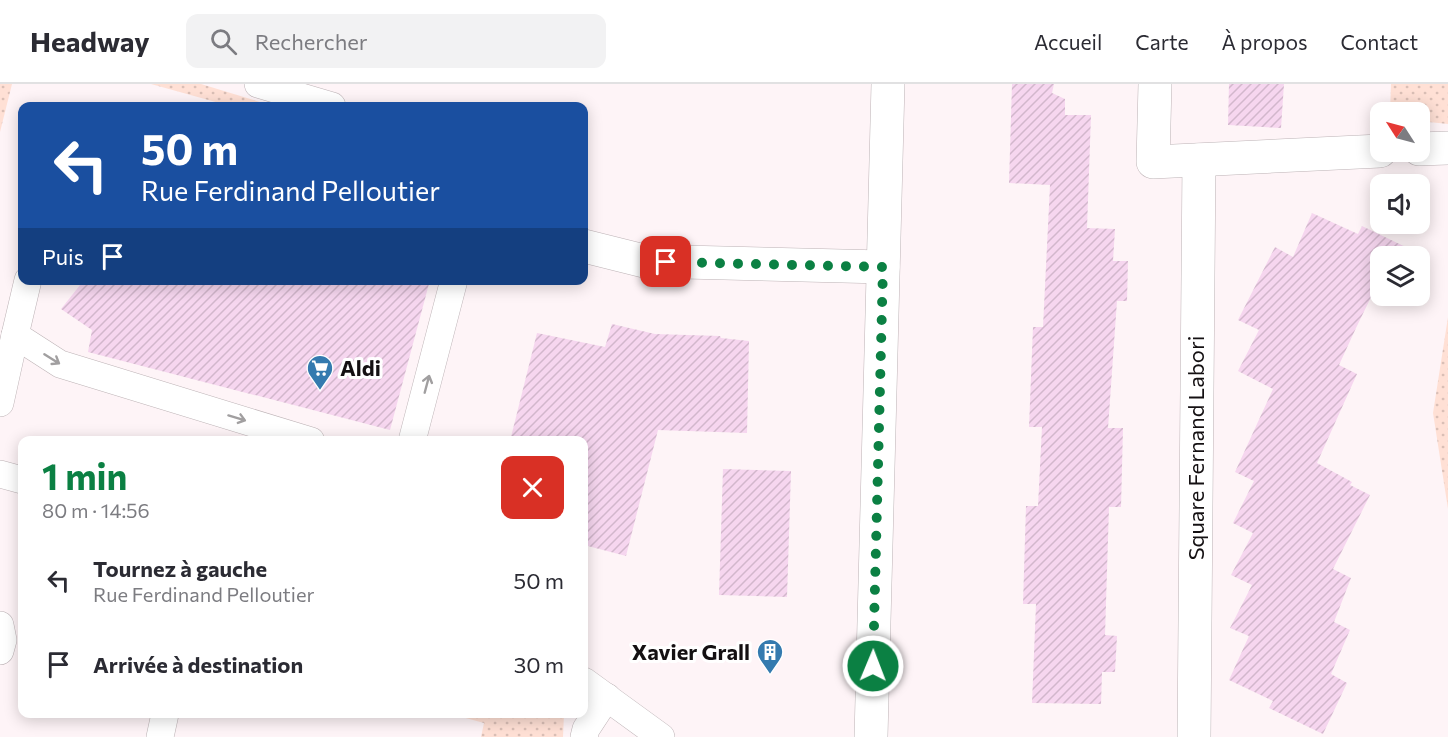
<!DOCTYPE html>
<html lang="fr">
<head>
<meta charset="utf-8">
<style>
	body { margin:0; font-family:Commissioner,sans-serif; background:#f2f2f3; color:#2b2b33; height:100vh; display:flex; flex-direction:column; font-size:22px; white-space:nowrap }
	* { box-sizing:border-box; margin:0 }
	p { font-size:20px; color:#7c7c81 }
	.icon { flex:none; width:33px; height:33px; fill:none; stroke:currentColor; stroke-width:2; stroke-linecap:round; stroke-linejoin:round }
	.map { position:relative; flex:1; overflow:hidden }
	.side { position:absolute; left:18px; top:352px; width:570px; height:282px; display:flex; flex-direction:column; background:#fff; border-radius:12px; box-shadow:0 3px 15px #0003 }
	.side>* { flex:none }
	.top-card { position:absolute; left:18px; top:18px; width:570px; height:183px; border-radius:12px; box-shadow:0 3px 15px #0003; background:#1a4fa0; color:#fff; overflow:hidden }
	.needle { width:39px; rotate:306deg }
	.controls { position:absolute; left:1370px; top:18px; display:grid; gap:12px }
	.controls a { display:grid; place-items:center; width:60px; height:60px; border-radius:12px; background:#fff; box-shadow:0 3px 15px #0003; font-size:30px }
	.pin { position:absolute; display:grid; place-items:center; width:51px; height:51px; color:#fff; margin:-26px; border-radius:12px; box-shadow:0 3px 9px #0006 }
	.me { position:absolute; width:66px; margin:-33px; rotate:1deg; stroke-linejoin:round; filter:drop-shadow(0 0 4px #0008) }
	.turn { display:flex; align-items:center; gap:21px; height:126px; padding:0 24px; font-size:27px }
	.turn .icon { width:78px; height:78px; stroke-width:2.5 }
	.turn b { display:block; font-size:42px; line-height:51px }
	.then { display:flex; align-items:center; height:57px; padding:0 24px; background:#0003; gap:12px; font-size:22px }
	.round { display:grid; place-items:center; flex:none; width:63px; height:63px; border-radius:12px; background:#f2f2f3 }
	.overview { display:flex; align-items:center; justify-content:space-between; height:102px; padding:0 24px }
	h1 { font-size:36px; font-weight:700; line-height:45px; color:#0b8043 }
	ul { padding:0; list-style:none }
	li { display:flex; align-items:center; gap:18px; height:84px; padding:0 24px }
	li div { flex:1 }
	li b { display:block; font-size:22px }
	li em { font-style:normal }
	header { display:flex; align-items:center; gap:36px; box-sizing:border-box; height:84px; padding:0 30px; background:#fff; border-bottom:2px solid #e1e1e2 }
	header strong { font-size:28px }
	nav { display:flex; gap:33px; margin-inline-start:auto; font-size:21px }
	.search { width:420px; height:54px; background:#f2f2f3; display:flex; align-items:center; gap:15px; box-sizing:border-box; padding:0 21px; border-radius:12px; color:#7c7c81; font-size:22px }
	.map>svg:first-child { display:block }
	.grass { fill:url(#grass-dots) }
	.building { fill:url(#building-hatch) }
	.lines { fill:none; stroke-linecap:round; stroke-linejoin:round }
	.service-casing { stroke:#bdb3b6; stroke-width:28 }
	.minor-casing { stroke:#bdb3b6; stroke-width:34 }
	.service { stroke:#fff; stroke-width:27 }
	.minor { stroke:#fff; stroke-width:33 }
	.oneway { stroke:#a19fa0 }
	.route { stroke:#0b8043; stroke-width:10; stroke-dasharray:0 18 }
	.labels { text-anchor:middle; stroke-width:6; stroke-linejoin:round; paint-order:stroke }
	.poi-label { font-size:22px; font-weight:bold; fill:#141012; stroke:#fff; text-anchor:start }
	.street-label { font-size:22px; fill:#141012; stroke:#fff }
</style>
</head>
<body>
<header>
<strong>Headway</strong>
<div class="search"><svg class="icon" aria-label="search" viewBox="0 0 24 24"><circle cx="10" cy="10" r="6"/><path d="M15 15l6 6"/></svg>Rechercher</div>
<nav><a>Accueil</a><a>Carte</a><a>À propos</a><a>Contact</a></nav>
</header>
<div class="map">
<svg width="1448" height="653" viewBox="0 0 1448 653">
	<defs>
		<pattern id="grass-dots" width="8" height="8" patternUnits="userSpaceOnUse" patternTransform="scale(1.5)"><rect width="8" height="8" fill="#ffe0d5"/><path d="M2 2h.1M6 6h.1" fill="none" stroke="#dabfb6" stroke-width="1.8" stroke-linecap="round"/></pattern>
		<pattern id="building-hatch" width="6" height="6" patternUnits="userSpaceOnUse" patternTransform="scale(1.5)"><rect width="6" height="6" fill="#f6d6ef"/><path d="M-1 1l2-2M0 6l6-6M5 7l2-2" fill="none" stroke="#d2b7cc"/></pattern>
	</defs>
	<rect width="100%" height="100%" fill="#fef4f7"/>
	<g class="grass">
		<path d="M 0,0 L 12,0 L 0,48 Z"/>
		<path d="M 151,0 L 201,0 L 273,22 L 230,22 Z"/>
		<path d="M 1391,0 L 1448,0 L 1448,40 L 1419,37 L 1419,28 L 1390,28 Z"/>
		<path d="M 1448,233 L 1448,425 L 1433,329 Z"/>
		<path d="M 451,630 L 564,630 L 563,653 L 481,653 L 484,639 Z"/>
	</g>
	<g class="building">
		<path d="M 1012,0 L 1054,0 L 1052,9 L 1065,15 L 1065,31 L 1091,31 L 1087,144 L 1115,145 L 1113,177 L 1128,177 L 1127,217 L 1117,217 L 1108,344 L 1123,344 L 1121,423 L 1109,423 L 1105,551 L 1117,552 L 1115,588 L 1102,588 L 1101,620 L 1032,619 L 1036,520 L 1023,520 L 1026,422 L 1038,422 L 1042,343 L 1029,343 L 1033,243 L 1043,243 L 1050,101 L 1009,99 Z"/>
		<path d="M 1229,0 L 1284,0 L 1281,44 L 1228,41 Z"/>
		<path d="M 1312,129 L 1358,150 L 1362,142 L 1416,168 L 1413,172 L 1380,172 L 1380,212 L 1395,212 L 1392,217 L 1373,209 L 1356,244 L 1339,281 L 1357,290 L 1317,379 L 1352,398 L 1350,401 L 1370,411 L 1333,485 L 1351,494 L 1334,538 L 1350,546 L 1331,590 L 1347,599 L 1323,650 L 1269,624 L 1273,617 L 1229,596 L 1249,552 L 1230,544 L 1252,501 L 1231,491 L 1253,449 L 1233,439 L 1254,397 L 1235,388 L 1273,305 L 1238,287 L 1259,246 L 1238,236 L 1275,163 L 1293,173 Z"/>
		<path d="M 84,196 L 430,196 L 390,346 L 88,268 L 92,246 L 61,225 Z"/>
		<path d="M 612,240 L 655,250 L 720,252 L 721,254 L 749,257 L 747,349 L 658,346 L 626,472 L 584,461 L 584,357 L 510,357 L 537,249 L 605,263 Z"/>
		<path d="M 723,385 L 791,387 L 787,513 L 719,511 Z"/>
	</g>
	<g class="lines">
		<g class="service-casing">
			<g id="service">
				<path d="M 258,0 L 332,22"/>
				<path d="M 28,196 L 15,251 L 60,280 L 311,357"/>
				<path d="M 0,319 L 15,251"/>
				<path d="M 412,357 L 454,196"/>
				<path d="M 0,390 L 22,396"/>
				<path d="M 0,541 L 3,556 L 0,567"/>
				<path d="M 584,597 L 661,653"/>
				<path d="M 160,653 L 165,630"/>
				<path d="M 584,653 L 586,645 L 607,613"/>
			</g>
		</g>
		<g class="minor-casing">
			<g id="minor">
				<path d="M 1155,0 L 1153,78 L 1380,67"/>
				<path d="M 1419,65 L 1448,64"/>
				<path d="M 584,162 L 644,177 L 883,183"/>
				<path d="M 871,653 L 888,0"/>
				<path d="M 1194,653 L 1199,76"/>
			</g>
		</g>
		<use href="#service" class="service"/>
		<use href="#minor" class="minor"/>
	</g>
	<defs><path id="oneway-shaft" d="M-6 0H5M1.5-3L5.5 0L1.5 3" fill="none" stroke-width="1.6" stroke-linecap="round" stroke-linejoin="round" transform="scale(1.5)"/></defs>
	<g class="oneway">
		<use href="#oneway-shaft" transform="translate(52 275) rotate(32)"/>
		<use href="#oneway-shaft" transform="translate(427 300) rotate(-75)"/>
		<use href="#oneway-shaft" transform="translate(237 334) rotate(17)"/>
	</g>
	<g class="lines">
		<path class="route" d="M 666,178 L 883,183 L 873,582"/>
	</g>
	<defs>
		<g id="supermarket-pin" transform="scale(1.35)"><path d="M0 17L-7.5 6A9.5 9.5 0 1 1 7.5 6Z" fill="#347aaf" stroke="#fff"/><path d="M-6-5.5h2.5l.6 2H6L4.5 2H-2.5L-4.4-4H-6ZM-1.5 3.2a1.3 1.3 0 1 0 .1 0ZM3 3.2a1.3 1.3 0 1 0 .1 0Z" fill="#fff"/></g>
		<g id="building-pin" transform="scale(1.35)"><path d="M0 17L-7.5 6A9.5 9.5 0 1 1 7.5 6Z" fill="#347aaf" stroke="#fff"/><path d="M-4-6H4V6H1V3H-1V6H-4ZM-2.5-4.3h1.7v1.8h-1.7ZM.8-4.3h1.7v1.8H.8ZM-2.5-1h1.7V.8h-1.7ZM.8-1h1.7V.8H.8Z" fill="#fff"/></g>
	</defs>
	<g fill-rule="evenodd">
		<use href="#supermarket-pin" x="320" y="284"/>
		<use href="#building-pin" x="770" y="568"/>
	</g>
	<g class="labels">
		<g class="poi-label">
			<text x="340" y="292">Aldi</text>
			<text x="750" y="576" text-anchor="end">Xavier Grall</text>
		</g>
		<g class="street-label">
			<text transform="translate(1196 364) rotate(-90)" y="8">Square Fernand Labori</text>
		</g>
	</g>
</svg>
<div class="controls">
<a><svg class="needle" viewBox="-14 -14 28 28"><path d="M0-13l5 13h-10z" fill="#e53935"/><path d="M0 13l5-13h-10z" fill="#7c7c81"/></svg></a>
<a><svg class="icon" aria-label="sound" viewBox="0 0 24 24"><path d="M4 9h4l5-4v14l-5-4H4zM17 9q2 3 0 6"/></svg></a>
<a><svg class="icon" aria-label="layers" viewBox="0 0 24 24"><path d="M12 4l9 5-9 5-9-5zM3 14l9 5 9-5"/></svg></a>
</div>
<div class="pin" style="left:666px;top:178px;background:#d93025"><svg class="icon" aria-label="arrive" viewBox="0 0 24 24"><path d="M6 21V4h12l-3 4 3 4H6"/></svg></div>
<svg class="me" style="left:873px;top:582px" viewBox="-20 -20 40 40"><circle r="17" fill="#0b8043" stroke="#fff" stroke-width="3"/><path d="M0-11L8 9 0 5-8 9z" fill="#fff"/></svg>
<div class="top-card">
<div class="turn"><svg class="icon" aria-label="left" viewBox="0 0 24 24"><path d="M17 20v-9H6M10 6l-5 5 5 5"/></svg><div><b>50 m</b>Rue Ferdinand Pelloutier</div></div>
<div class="then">Puis<svg class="icon" aria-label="arrive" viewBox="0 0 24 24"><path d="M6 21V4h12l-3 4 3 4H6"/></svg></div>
</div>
<section class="side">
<div class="overview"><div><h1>1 min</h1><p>80 m · 14:56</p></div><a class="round" style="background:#d93025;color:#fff"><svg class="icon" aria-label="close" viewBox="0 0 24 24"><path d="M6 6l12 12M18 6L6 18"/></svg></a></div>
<ul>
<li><svg class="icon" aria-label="left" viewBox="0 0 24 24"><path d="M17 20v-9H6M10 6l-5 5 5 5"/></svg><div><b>Tournez à gauche</b><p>Rue Ferdinand Pelloutier</p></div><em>50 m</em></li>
<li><svg class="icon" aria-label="arrive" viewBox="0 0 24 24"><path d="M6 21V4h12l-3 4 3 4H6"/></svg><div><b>Arrivée à destination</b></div><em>30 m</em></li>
</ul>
</section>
</div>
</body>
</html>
